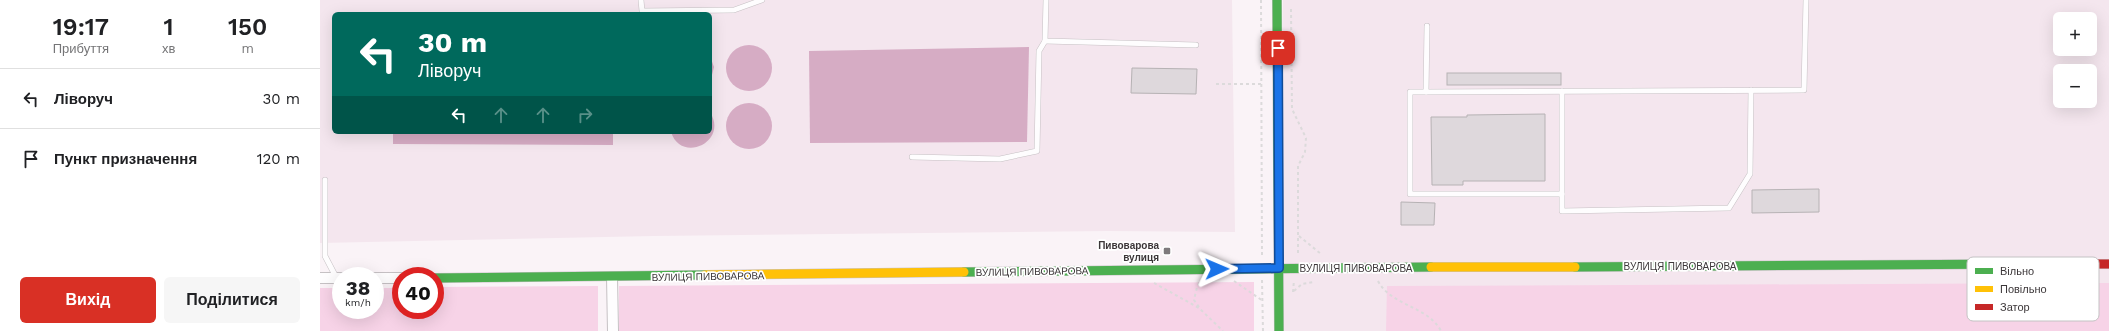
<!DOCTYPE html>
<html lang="uk">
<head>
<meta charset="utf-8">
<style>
	body { margin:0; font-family:"Work Sans",sans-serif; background:#f6f6f6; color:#202124; height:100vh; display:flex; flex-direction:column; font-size:15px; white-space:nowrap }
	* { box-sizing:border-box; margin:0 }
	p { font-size:13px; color:#757577 }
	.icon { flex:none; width:22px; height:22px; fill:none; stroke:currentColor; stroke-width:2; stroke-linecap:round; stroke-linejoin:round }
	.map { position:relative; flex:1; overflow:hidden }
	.side { display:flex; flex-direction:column; background:#fff; width:320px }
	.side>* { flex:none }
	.hud { position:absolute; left:12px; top:12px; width:380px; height:122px; border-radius:6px; box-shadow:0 4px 16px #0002; background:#00695c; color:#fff; overflow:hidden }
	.buttons { position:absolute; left:1733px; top:12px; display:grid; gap:8px }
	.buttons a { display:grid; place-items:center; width:44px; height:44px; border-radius:6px; background:#fff; box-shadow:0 4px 16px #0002; font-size:20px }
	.speed { position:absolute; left:12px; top:267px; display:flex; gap:8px; font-size:20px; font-weight:700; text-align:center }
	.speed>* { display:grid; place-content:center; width:52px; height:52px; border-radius:50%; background:#fff; box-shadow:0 4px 16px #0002; line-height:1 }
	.speed small { font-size:10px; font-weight:400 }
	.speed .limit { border:6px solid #d22; background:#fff; color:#111 }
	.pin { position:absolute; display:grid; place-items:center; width:34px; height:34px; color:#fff; margin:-17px; border-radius:8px; box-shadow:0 2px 6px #0006 }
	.me { position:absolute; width:44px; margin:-22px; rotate:89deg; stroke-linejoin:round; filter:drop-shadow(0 0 3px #0008) }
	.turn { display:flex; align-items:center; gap:14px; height:84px; padding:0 20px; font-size:18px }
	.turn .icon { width:52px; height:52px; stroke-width:2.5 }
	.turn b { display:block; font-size:28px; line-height:34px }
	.lanes { display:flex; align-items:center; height:38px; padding:0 20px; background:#0003; justify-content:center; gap:20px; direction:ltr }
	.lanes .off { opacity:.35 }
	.eta { display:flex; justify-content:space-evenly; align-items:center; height:68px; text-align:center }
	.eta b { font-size:24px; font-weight:600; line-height:28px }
	.cta { display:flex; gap:8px; margin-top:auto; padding:8px 20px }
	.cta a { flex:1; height:46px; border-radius:6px; background:#d93025; color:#fff; font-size:16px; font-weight:600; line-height:46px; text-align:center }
	.cta a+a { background:#f6f6f6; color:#202124 }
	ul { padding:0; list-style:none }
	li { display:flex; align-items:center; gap:12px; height:60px; padding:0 20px; border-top:1px solid #e0e0e0 }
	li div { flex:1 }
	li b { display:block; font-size:15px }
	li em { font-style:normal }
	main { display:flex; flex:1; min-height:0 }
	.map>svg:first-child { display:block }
	.built { fill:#f4e6ee; fill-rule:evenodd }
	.green { fill:#f7d3e7 }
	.water { fill:#d6acc4 }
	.building { fill:#ded8dc; stroke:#b6b2b4 }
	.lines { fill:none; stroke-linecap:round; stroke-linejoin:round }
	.lane-casing { stroke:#c6c1c4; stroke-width:6 }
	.street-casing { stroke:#c6c1c4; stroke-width:12 }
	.fast-casing { stroke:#c6c1c4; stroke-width:10 }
	.slow-casing { stroke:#c6c1c4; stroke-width:10 }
	.jam-casing { stroke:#c6c1c4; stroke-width:10 }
	.path { stroke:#dcdadb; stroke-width:2; stroke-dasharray:3 3; stroke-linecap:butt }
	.lane { stroke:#fefdfe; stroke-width:5 }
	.street { stroke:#fefdfe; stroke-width:10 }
	.fast { stroke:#4caf50; stroke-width:9 }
	.slow { stroke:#ffc107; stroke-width:9 }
	.jam { stroke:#c62828; stroke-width:9 }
	.route-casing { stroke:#114b97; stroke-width:10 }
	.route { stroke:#1a73e8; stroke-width:7 }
	.poi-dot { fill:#7e797c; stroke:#fff; stroke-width:1.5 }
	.labels { text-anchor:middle; stroke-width:3.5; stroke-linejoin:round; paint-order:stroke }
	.poi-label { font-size:10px; font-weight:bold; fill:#3c3739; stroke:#fff; text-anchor:end }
	.street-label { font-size:10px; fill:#3c3739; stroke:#fff }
	.key { fill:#fff; stroke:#c4c3c4; stroke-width:1 }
	.key-label { font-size:11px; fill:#3c3739 }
</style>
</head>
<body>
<main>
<section class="side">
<div class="eta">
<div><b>19:17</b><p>Прибуття</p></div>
<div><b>1</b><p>хв</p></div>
<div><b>150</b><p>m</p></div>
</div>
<ul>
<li><svg class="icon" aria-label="left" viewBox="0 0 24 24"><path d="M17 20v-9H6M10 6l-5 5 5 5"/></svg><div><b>Ліворуч</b></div><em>30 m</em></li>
<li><svg class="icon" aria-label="arrive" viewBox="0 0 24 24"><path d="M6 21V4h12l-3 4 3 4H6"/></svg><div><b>Пункт призначення</b></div><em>120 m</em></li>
</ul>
<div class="cta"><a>Вихід</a><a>Поділитися</a></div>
</section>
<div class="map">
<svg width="1789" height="331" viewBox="0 0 1789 331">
	<rect width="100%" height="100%" fill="#faf3f7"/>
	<g class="built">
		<path d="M 0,0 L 912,0 L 915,232 L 788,231 L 334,236 L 0,243 ZM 14,14 L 390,14 L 390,132 L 14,132 Z"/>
		<path d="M 963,0 L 1789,0 L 1789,331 L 964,331 ZM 1740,19 L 1770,19 L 1770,49 L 1740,49 ZM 1740,71 L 1770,71 L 1770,101 L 1740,101 Z"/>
	</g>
	<g class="green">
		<path d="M 934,282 L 934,331 L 299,331 L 299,286 Z"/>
		<path d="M 1789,283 L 1789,331 L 1066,331 L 1067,286 Z"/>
		<path d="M 278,286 L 278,331 L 0,331 L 0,288 L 21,288 L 21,310 L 55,310 L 55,288 L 81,288 L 81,310 L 115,310 L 115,287 Z"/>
	</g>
	<g class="water">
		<circle cx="429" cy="68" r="23"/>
		<path d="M 709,47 L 707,142 L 490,143 L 489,51 Z"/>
		<path d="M 390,56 L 394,67 L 390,83 Z"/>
		<circle cx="429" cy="126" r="23"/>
		<path d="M 390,112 C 409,142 361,164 351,132 L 390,132 Z"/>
		<path d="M 73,132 L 293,132 L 293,145 L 73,144 Z"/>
	</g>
	<g class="building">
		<path d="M 812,68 L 877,69 L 876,94 L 811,93 Z"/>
		<rect x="1127" y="73" width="114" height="12"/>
		<path d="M 1225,114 L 1225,181 L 1143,181 L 1143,185 L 1112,185 L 1111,117 L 1147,117 L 1147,115 Z"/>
		<path d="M 1499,189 L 1499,212 L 1432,213 L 1432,190 Z"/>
		<path d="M 1081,202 L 1115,203 L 1114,225 L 1081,225 Z"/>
	</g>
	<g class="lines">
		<g class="lane-casing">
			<g id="lane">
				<path d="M 321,0 L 322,11 L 414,10 L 442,0"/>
				<path d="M 726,0 L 725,41 L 876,45"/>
				<path d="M 1107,26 L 1106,92 L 1484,90 L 1486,0"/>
				<path d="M 1242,91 L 1242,211 L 1409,208 L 1430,174 L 1431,90"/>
				<path d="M 1106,92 L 1090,92 L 1090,194 L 1242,194"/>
				<path d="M 592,157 L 680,159 L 717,151 L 719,51 L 725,41"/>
				<path d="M 5,180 L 5,256 L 16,277"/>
			</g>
		</g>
		<g class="street-casing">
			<g id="street">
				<path d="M 292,277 L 293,331"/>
				<path d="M 0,278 L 21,278"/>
				<path d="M 55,278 L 81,278"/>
			</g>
		</g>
		<g class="fast-casing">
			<g id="fast">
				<path d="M 957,0 L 959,331"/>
				<path d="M 1255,267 L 1697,264"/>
				<path d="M 644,272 L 1111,267"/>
				<path d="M 115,278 L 385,275"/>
			</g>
		</g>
		<g class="slow-casing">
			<g id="slow">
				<path d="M 1111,267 L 1255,267"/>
				<path d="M 385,275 L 644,272"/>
			</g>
		</g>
		<g class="jam-casing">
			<path id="jam" d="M 1697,264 L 1789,264"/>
		</g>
		<g class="path">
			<path d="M 941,0 L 942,256"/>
			<path d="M 971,9 L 972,109 L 986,138 L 985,152 L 978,166 L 978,256"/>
			<path d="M 896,84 L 941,84"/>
			<path d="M 979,236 L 1001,254"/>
			<path d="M 942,280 L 943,331"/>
			<path d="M 914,281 L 943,301"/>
			<path d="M 1058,281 C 1071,306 1108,306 1121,331"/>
			<path d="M 834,283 L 879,308 L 903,331"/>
			<path d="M 974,291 L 982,284 L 993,282"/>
			<path d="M 973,292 L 974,280"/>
			<path d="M 879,307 L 874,300 L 877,287 L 880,282"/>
		</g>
		<use href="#lane" class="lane"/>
		<use href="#street" class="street"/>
		<use href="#fast" class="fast"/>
		<use href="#slow" class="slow"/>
		<use href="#jam" class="jam"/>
	</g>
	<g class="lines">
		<g class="route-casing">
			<path id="route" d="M 897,269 L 959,268 L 958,48"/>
		</g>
		<use href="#route" class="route"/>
	</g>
	<rect class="poi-dot" x="843" y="247" width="8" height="8" rx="2"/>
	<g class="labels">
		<g class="poi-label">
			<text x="839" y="249">Пивоварова<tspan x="839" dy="12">вулиця</tspan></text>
		</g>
		<g class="street-label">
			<text x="1360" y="270">ВУЛИЦЯ ПИВОВАРОВА</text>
			<text x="1036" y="272">ВУЛИЦЯ ПИВОВАРОВА</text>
			<text transform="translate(712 271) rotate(-1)" y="4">ВУЛИЦЯ ПИВОВАРОВА</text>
			<text transform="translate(388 276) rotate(-1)" y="4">ВУЛИЦЯ ПИВОВАРОВА</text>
		</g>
	</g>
	<rect x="1647" y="257" width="132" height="64" rx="6" class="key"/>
	<rect x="1655" y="268" width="18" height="6" fill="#4caf50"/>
	<rect x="1655" y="286" width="18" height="6" fill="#ffc107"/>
	<rect x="1655" y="304" width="18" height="6" fill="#c62828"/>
	<g class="key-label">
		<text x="1680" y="275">Вільно</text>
		<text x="1680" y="293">Повільно</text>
		<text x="1680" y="311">Затор</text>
	</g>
</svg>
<div class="buttons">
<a>+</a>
<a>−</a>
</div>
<div class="speed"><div>38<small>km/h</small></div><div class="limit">40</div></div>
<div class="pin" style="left:958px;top:48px;background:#d93025"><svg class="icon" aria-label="arrive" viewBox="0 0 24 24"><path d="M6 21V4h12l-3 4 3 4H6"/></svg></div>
<svg class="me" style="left:897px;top:269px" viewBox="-20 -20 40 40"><path d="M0-17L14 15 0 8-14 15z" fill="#1a73e8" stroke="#fff" stroke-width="4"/></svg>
<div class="hud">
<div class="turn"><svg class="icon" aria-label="left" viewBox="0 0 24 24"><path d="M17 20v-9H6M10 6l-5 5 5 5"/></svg><div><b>30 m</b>Ліворуч</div></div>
<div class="lanes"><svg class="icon" aria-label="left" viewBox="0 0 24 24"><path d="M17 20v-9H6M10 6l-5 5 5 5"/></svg><svg class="icon off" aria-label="ahead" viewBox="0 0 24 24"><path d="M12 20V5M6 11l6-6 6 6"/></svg><svg class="icon off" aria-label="ahead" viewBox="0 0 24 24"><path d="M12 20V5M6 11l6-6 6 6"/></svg><svg class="icon off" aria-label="right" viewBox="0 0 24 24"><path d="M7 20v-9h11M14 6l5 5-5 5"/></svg></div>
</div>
</div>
</main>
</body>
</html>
